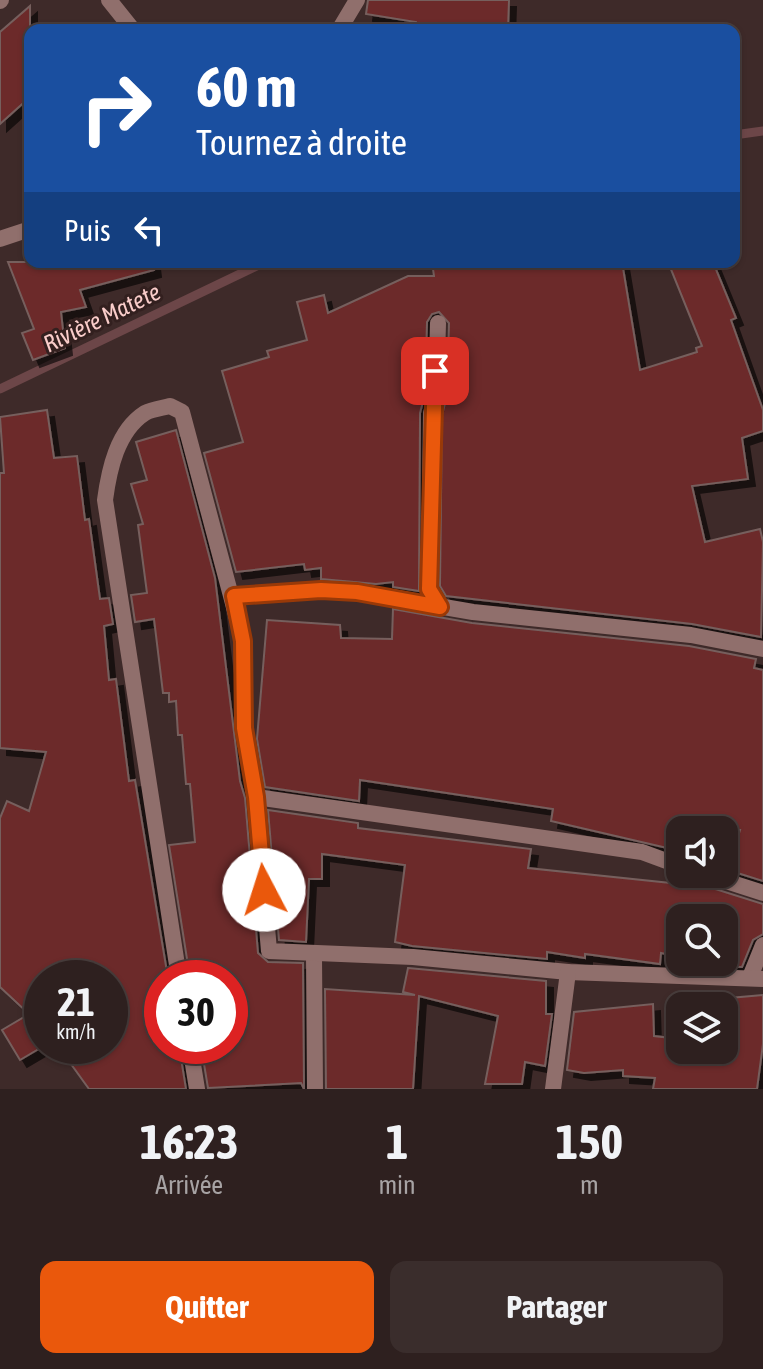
<!DOCTYPE html>
<html lang="fr">
<head>
<meta charset="utf-8">
<style>
	body { margin:0; font-family:"Asap Condensed",sans-serif; background:#3a2d2c; color:#f1f3f6; height:100vh; display:flex; flex-direction:column; font-size:30px; white-space:nowrap }
	* { box-sizing:border-box; margin:0 }
	p { font-size:26px; color:#a7a3a4 }
	.icon { flex:none; width:44px; height:44px; fill:none; stroke:currentColor; stroke-width:2; stroke-linecap:round; stroke-linejoin:round }
	.map { position:relative; height:1089px; overflow:hidden }
	.side { display:flex; flex-direction:column; background:#2e201f; flex:1 }
	.side>* { flex:none }
	.top-card { position:absolute; left:24px; top:24px; width:716px; height:244px; border-radius:16px; box-shadow:0 2px 6px #0004,0 0 0 2px #493e3d; background:#1a4fa0; color:#fff; overflow:hidden }
	.buttons { position:absolute; left:666px; top:816px; display:grid; gap:16px }
	.buttons a { display:grid; place-items:center; width:72px; height:72px; border-radius:16px; background:#2e201f; box-shadow:0 2px 6px #0004,0 0 0 2px #493e3d; font-size:40px }
	.speed { position:absolute; left:24px; top:960px; display:flex; gap:16px; font-size:40px; font-weight:700; text-align:center }
	.speed>* { display:grid; place-content:center; width:104px; height:104px; border-radius:50%; background:#2e201f; box-shadow:0 2px 6px #0004,0 0 0 2px #493e3d; line-height:1 }
	.speed small { font-size:20px; font-weight:400 }
	.speed .limit { border:12px solid #d22; background:#fff; color:#111 }
	.pin { position:absolute; display:grid; place-items:center; width:68px; height:68px; color:#fff; margin:-34px; border-radius:16px; box-shadow:0 4px 12px #0006 }
	.me { position:absolute; width:88px; margin:-44px; rotate:355deg; stroke-linejoin:round; filter:drop-shadow(0 0 6px #0008) }
	.turn { display:flex; align-items:center; gap:28px; height:168px; padding:0 40px; font-size:36px }
	.turn .icon { width:104px; height:104px; stroke-width:2.5 }
	.turn b { display:block; font-size:56px; line-height:68px }
	.then { display:flex; align-items:center; height:76px; padding:0 40px; background:#0003; gap:16px; font-size:30px }
	.eta { display:flex; justify-content:space-evenly; align-items:center; height:136px; text-align:center }
	.eta b { font-size:48px; font-weight:700; line-height:56px }
	.button { display:flex; gap:16px; margin-top:auto; padding:16px 40px }
	.button a { flex:1; height:92px; border-radius:16px; background:#ea580c; color:#fff; font-size:32px; font-weight:700; line-height:92px; text-align:center }
	.button a+a { background:#3a2d2c; color:#f1f3f6 }
	.map>svg:first-child { display:block }
	.lines { fill:none; stroke-linecap:round; stroke-linejoin:round }
	.stream { stroke:#6c4648; stroke-width:9 }
	.building { fill:#6c2929; stroke:#765f5d; stroke-width:2; filter:url(#shadow) }
	.lane { stroke:#906f6c; stroke-width:16 }
	.street { stroke:#906f6c; stroke-width:16 }
	.route-casing { stroke:#983908; stroke-width:20 }
	.route { stroke:#ea580c; stroke-width:14 }
	.labels { text-anchor:middle; stroke-width:6; stroke-linejoin:round; paint-order:stroke }
	.water-label { font-size:24px; font-style:italic; fill:#facdca; stroke:#33201f }
</style>
</head>
<body>
<div class="map">
<svg width="763" height="1089" viewBox="0 0 763 1089">
	<defs>
		<filter id="shadow"><feDropShadow dx="7" dy="7" stdDeviation="0" flood-color="#0009"/></filter>
	</defs>
	<rect width="100%" height="100%" fill="#3e2a29"/>
	<g class="lines">
		<g class="stream">
			<path d="M 734,135 L 763,131"/>
			<path d="M 0,389 L 265,262"/>
		</g>
	</g>
	<g class="building">
		<path d="M 368,0 L 509,0 L 508,30 L 416,30 L 416,22 L 366,14 Z"/>
		<path d="M 30,6 L 30,97 L 0,124 L 0,32 Z"/>
		<path d="M 8,262 L 153,262 L 154,270 L 80,290 L 86,307 L 61,312 L 65,348 L 33,360 L 22,333 L 34,329 Z"/>
		<path d="M 432,262 L 622,262 L 640,370 L 697,352 L 696,348 L 702,346 L 668,262 L 713,262 L 736,318 L 731,320 L 763,410 L 763,431 L 742,438 L 748,479 L 692,486 L 705,542 L 760,529 L 763,542 L 761,637 L 692,624 L 446,596 L 440,586 L 442,415 L 447,396 L 449,323 L 439,312 L 432,314 L 427,322 L 425,394 L 420,413 L 419,591 L 393,587 L 393,582 L 376,584 L 321,579 L 321,568 L 305,570 L 304,564 L 236,572 L 204,453 L 243,442 L 222,371 L 269,357 L 267,351 L 307,340 L 297,302 L 324,295 L 328,313 L 408,276 L 434,276 Z"/>
		<path d="M 47,410 L 54,458 L 77,456 L 85,520 L 89,519 L 100,599 L 109,598 L 113,624 L 104,626 L 109,680 L 116,679 L 129,781 L 135,780 L 168,978 L 162,978 L 162,1046 L 179,1046 L 186,1089 L 89,1089 L 58,1046 L 110,1046 L 110,978 L 42,978 L 42,1047 L 20,1060 L 2,1030 L 29,1014 L 0,987 L 0,818 L 7,801 L 29,811 L 46,752 L 0,748 L 0,473 L 4,473 L 0,417 Z"/>
		<path d="M 176,430 L 215,578 L 240,781 L 245,798 L 258,953 L 268,962 L 303,963 L 304,1089 L 301,1083 L 208,1088 L 201,1046 L 230,1046 L 230,978 L 190,978 L 169,845 L 195,842 L 190,784 L 186,784 L 182,735 L 178,735 L 176,701 L 169,702 L 169,693 L 163,693 L 154,619 L 135,622 L 131,595 L 147,593 L 138,525 L 143,524 L 131,484 L 147,480 L 136,442 Z"/>
		<path d="M 393,609 L 472,623 L 689,646 L 756,659 L 754,668 L 763,670 L 763,881 L 728,870 L 740,830 L 680,830 L 680,851 L 551,821 L 553,809 L 360,780 L 359,801 L 265,787 L 257,739 L 267,620 L 340,625 L 341,638 L 392,639 Z"/>
		<path d="M 268,810 L 358,823 L 358,828 L 531,849 L 528,868 L 709,887 L 763,904 L 763,934 L 753,940 L 742,967 L 707,966 L 701,962 L 724,962 L 724,918 L 680,918 L 680,957 L 661,953 L 660,964 L 585,954 L 585,958 L 547,952 L 547,959 L 412,946 L 395,942 L 405,865 L 322,854 L 322,879 L 309,879 L 306,942 L 279,940 Z"/>
		<path d="M 408,968 L 546,981 L 546,1014 L 552,1014 L 545,1066 L 525,1062 L 522,1084 L 485,1084 L 498,1016 L 419,996 L 413,1089 L 326,1089 L 325,989 L 415,995 L 403,992 Z"/>
		<path d="M 763,995 L 763,1044 L 757,1089 L 653,1089 L 655,1078 L 623,1076 L 623,1070 L 584,1073 L 567,1070 L 574,1012 L 653,1004 L 654,1036 L 680,1039 L 680,1050 L 724,1050 L 724,1006 L 707,1006 L 707,1000 Z"/>
	</g>
	<g class="lines">
		<g class="lane">
			<path d="M 109,0 L 133,30"/>
			<path d="M 0,1 L 1,0"/>
			<path d="M 438,323 L 436,396 L 431,413 L 429,589 L 440,607"/>
		</g>
		<g class="street">
			<path d="M 339,30 L 357,0"/>
			<path d="M 0,239 L 30,229"/>
			<path d="M 234,596 L 321,590 L 357,592 L 473,612 L 691,635 L 763,649"/>
			<path d="M 256,797 L 642,852 L 680,866"/>
			<path d="M 704,874 L 763,893"/>
			<path d="M 314,955 L 315,1089"/>
			<path d="M 750,977 L 763,945"/>
			<path d="M 179,978 L 105,500 C 109,470 117,431 145,413 C 152,409 163,408 170,406 L 182,412 L 243,641 L 244,728 L 256,797 L 269,951 L 413,957 L 568,972 L 763,979"/>
			<path d="M 190,1046 L 197,1089"/>
			<path d="M 553,1089 L 568,972"/>
		</g>
	</g>
	<g class="lines">
		<g class="route-casing">
			<path id="route" d="M 264,890 L 256,797 L 244,728 L 243,641 L 234,596 L 321,590 L 357,592 L 440,607 L 429,589 L 435,371"/>
		</g>
		<use href="#route" class="route"/>
	</g>
	<g class="labels">
		<g class="water-label">
			<text transform="translate(102 318) rotate(-26)" y="8">Rivière Matete</text>
		</g>
	</g>
</svg>
<div class="buttons">
<a><svg class="icon" aria-label="sound" viewBox="0 0 24 24"><path d="M4 9h4l5-4v14l-5-4H4zM17 9q2 3 0 6"/></svg></a>
<a><svg class="icon" aria-label="search" viewBox="0 0 24 24"><circle cx="10" cy="10" r="6"/><path d="M15 15l6 6"/></svg></a>
<a><svg class="icon" aria-label="layers" viewBox="0 0 24 24"><path d="M12 4l9 5-9 5-9-5zM3 14l9 5 9-5"/></svg></a>
</div>
<div class="speed"><div>21<small>km/h</small></div><div class="limit">30</div></div>
<div class="pin" style="left:435px;top:371px;background:#d93025"><svg class="icon" aria-label="arrive" viewBox="0 0 24 24"><path d="M6 21V4h12l-3 4 3 4H6"/></svg></div>
<svg class="me" style="left:264px;top:890px" viewBox="-20 -20 40 40"><circle r="19" fill="#fff"/><path d="M0-13L10 11 0 6-10 11z" fill="#ea580c"/></svg>
<div class="top-card">
<div class="turn"><svg class="icon" aria-label="right" viewBox="0 0 24 24"><path d="M7 20v-9h11M14 6l5 5-5 5"/></svg><div><b>60 m</b>Tournez à droite</div></div>
<div class="then">Puis<svg class="icon" aria-label="left" viewBox="0 0 24 24"><path d="M17 20v-9H6M10 6l-5 5 5 5"/></svg></div>
</div>
</div>
<section class="side">
<div class="eta">
<div><b>16:23</b><p>Arrivée</p></div>
<div><b>1</b><p>min</p></div>
<div><b>150</b><p>m</p></div>
</div>
<div class="button"><a>Quitter</a><a>Partager</a></div>
</section>
</body>
</html>
